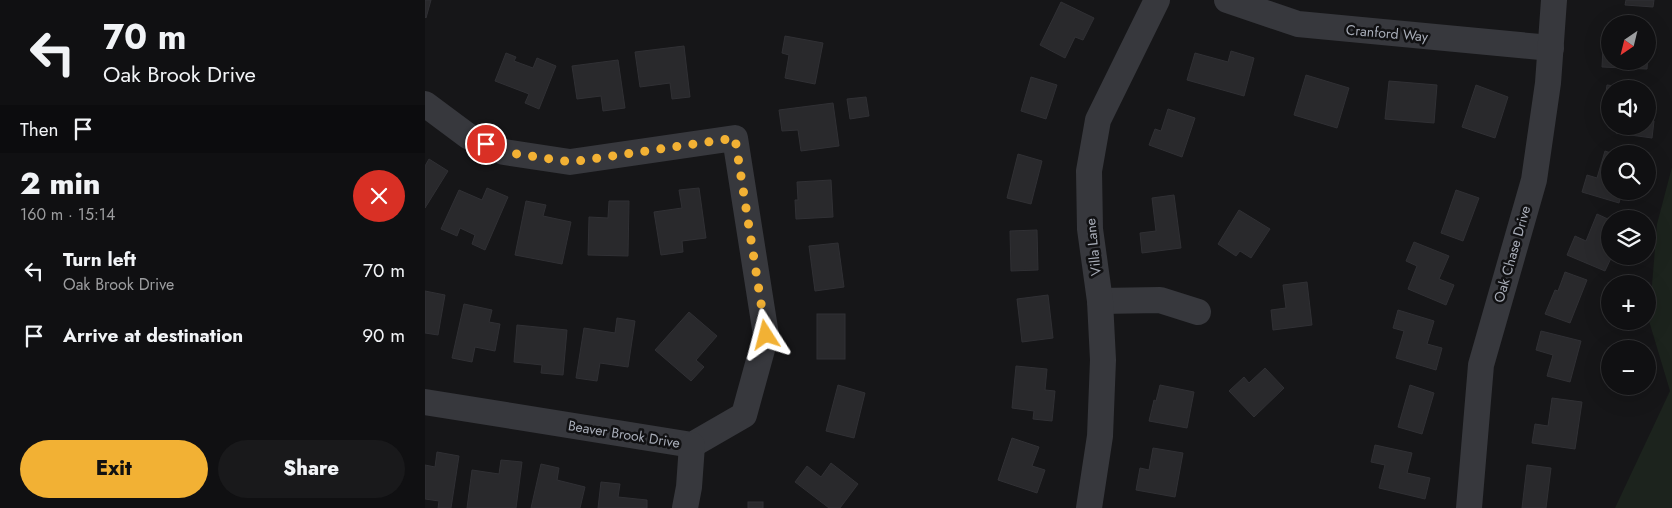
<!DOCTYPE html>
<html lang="en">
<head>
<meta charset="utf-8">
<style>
	body { margin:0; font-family:Jost,sans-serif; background:#19191b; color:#f1f3f6; height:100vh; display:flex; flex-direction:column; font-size:19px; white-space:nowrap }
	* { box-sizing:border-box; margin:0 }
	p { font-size:16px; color:#9c9d9f }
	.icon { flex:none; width:28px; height:28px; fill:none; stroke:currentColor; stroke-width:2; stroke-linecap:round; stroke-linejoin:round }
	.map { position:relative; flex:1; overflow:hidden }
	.panel { display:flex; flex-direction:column; background:#101012; width:425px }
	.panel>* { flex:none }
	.hud { background:#101012; color:#f1f3f6; overflow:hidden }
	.needle { width:32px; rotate:215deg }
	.controls { position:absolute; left:1176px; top:15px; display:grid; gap:10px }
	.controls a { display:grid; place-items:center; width:55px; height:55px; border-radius:50%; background:#101012; box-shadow:0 5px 20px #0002,0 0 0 1px #303032; font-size:25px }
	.pin { position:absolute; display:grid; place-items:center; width:42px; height:42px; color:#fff; margin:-21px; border:2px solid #fff; border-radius:50%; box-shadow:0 1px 5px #0007 }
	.me { position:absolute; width:55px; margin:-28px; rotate:351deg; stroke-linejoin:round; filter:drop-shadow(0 0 4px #0008) }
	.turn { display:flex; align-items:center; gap:18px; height:105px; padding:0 20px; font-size:22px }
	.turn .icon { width:65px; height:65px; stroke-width:2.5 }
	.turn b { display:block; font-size:35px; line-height:42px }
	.then { display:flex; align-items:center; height:48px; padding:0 20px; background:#0003; gap:10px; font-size:19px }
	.round { display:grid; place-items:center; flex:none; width:52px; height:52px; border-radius:26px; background:#19191b }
	.head { display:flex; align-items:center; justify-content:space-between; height:85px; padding:0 20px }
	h1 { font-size:30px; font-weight:800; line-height:38px }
	.button { display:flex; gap:10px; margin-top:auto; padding:10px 20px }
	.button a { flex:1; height:58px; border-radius:30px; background:#f2b134; color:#111; font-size:20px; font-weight:800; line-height:58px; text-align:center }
	.button a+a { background:#19191b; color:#f1f3f6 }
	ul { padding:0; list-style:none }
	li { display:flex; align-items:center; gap:15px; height:65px; padding:0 20px }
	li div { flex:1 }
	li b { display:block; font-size:19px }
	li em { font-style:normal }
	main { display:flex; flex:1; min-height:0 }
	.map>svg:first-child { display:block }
	.green { fill:#1c231d }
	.building { fill:#29292c; stroke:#303034 }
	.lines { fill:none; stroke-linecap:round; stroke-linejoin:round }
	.minor { stroke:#37383d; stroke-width:26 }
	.route { stroke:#f2b134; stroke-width:9; stroke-dasharray:0 16.2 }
	.labels { text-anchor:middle; stroke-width:5; stroke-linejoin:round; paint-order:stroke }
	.street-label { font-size:14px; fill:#a8adb8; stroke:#111113 }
</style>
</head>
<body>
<main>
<section class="panel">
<div class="hud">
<div class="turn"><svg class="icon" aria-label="left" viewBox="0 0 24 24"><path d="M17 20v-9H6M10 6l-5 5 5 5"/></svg><div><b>70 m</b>Oak Brook Drive</div></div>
<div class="then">Then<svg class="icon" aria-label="arrive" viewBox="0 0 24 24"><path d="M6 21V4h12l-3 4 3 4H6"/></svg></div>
</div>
<div class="head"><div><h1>2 min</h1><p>160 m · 15:14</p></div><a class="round" style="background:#d93025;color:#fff"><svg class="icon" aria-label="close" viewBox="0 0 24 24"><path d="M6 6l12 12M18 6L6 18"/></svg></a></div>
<ul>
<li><svg class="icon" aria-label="left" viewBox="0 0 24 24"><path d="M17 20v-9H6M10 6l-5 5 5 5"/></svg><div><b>Turn left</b><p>Oak Brook Drive</p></div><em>70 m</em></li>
<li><svg class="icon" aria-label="arrive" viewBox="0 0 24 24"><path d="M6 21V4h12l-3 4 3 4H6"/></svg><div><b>Arrive at destination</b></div><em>90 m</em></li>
</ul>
<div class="button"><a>Exit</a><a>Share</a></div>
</section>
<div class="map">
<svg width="1247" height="508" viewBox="0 0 1247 508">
	<rect width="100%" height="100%" fill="#161618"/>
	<path class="green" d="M 1247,167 L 1247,508 L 1190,508 L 1245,391 L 1224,321 L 1232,224 Z"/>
	<g class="building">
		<path d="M 0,0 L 6,0 L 1,18 L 0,17 Z"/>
		<path d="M 1201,0 L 1229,0 L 1228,7 L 1200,5 Z"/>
		<path d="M 636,2 L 669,18 L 658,40 L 650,37 L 640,58 L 615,45 Z"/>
		<path d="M 1222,26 L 1225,27 L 1222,69 L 1177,67 L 1178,47 L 1185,48 L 1185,61 L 1222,61 Z"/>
		<path d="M 360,36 L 398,43 L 390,84 L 360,78 L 364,55 L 357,53 Z"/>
		<path d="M 259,46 L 265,97 L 247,99 L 245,83 L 215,87 L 210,52 Z"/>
		<path d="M 806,51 L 829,58 L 819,96 L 762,80 L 770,53 L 803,62 Z"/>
		<path d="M 81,53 L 91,57 L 89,61 L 108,68 L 112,58 L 131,66 L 114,109 L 100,103 L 104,94 L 70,81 Z"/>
		<path d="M 193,60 L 200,108 L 178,111 L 176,96 L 152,99 L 147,66 Z"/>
		<path d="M 881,75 L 924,88 L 912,128 L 869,115 Z"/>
		<path d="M 606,77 L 632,85 L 621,119 L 596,111 Z"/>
		<path d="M 964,81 L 1012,85 L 1009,123 L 960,119 Z"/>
		<path d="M 1051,85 L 1083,97 L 1070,138 L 1037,127 Z"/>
		<path d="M 1182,85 L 1214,89 L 1185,89 L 1185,107 L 1179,106 Z"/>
		<path d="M 441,97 L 444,116 L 425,119 L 422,99 Z"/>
		<path d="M 408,103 L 414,146 L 376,151 L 373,130 L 357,131 L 354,110 Z"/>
		<path d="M 743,109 L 770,118 L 757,157 L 724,145 L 730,129 L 736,131 Z"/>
		<path d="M 1222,120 L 1229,121 L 1227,138 L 1191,133 L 1192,126 L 1222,126 Z"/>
		<path d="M 1180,151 L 1189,154 L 1185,154 L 1185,191 L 1197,191 L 1194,203 L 1157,192 L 1162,175 L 1172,178 Z"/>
		<path d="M 593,154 L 617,161 L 606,204 L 582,198 Z"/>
		<path d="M 4,159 L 23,171 L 0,208 L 0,166 Z"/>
		<path d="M 406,180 L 408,217 L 371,219 L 370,200 L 373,200 L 372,182 Z"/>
		<path d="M 62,188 L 83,197 L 60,250 L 47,244 L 50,235 L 35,228 L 32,236 L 16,229 L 34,190 L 57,200 Z"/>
		<path d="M 274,188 L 281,238 L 257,241 L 258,252 L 236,255 L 229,212 L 257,208 L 254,190 Z"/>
		<path d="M 1031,190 L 1054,198 L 1038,241 L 1016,233 Z"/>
		<path d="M 749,195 L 756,248 L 717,253 L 715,233 L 731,231 L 727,198 Z"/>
		<path d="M 101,201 L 121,205 L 118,216 L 146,222 L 137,264 L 90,255 Z"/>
		<path d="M 184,201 L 204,201 L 203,256 L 163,255 L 164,217 L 183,218 Z"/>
		<path d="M 814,210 L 845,229 L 826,258 L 815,251 L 811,256 L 793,244 Z"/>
		<path d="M 1172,214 L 1185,220 L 1185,256 L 1187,256 L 1180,271 L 1142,255 L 1150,236 L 1161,241 Z"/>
		<path d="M 612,230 L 613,270 L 586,271 L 585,231 Z"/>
		<path d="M 989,242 L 1024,256 L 1014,279 L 1029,285 L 1021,305 L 983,289 L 992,266 L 981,261 Z"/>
		<path d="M 413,243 L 419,287 L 390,291 L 384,246 Z"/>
		<path d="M 1140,272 L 1162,280 L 1145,323 L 1120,314 L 1130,290 L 1133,291 Z"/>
		<path d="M 882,282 L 887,325 L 848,330 L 846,310 L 861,308 L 858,285 Z"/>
		<path d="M 0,291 L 20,295 L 13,335 L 0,333 Z"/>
		<path d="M 623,295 L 628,338 L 597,342 L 592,299 Z"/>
		<path d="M 39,304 L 67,310 L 64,322 L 75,324 L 70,351 L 50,347 L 47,362 L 27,358 Z"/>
		<path d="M 973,310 L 1009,321 L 1002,344 L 1017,348 L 1011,370 L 971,358 L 979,331 L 968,328 Z"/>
		<path d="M 264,312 L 292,336 L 271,360 L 279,367 L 266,381 L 230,350 Z"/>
		<rect x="392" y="314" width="28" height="45"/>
		<path d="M 192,318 L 210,321 L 203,367 L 175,363 L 172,381 L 151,378 L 159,328 L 190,333 Z"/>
		<path d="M 92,325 L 142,330 L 138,375 L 116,373 L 117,365 L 89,362 Z"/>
		<path d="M 1116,331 L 1156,341 L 1145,382 L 1122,376 L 1128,355 L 1111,350 Z"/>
		<path d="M 591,366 L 622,369 L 620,390 L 630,391 L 627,421 L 608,419 L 609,411 L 587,408 Z"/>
		<path d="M 840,368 L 859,388 L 829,417 L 804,391 L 819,377 L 824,383 Z"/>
		<path d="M 413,385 L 440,393 L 429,438 L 401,431 Z"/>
		<path d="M 735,385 L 769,392 L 762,428 L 724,421 L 729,400 L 731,401 Z"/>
		<path d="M 985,385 L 1009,393 L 997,434 L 973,427 Z"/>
		<path d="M 1127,398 L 1157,402 L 1150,449 L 1107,443 L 1110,424 L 1123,426 Z"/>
		<path d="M 587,438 L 614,447 L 607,466 L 620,470 L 612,493 L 573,480 Z"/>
		<path d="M 950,445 L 987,453 L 982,473 L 1005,478 L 1000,499 L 954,488 L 960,465 L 946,462 Z"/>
		<path d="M 728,448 L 758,453 L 750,497 L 711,490 L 715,468 L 724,470 Z"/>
		<path d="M 12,452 L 34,456 L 26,508 L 13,508 L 14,501 L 0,499 L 0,465 L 10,467 Z"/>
		<path d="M 76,460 L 97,462 L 91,508 L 42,508 L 47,470 L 74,474 Z"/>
		<path d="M 406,463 L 433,484 L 415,508 L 404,508 L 370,482 L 382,466 L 396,477 Z"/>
		<path d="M 116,464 L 134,468 L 132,480 L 160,487 L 155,508 L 106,508 Z"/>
		<path d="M 1102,465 L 1126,468 L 1121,508 L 1097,508 Z"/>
		<path d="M 176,482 L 195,484 L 193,497 L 222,500 L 222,508 L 173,508 Z"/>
		<rect x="323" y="502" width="15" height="6"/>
	</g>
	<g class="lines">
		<g class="minor">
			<path d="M 802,0 L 873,24 L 1126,48"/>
			<path d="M 0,104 L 43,136 L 79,152 L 145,162 L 310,138 L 341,335 L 319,415 L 267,445 L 0,402"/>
			<path d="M 675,301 L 735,300 L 773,312"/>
			<path d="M 260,508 L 264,487 L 267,445"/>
			<path d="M 664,508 L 675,436 L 678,360 L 675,301 L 665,229 L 664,171 L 673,120 L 732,0"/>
			<path d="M 1044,508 L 1056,365 L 1109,180 L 1123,83 L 1129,0"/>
		</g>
	</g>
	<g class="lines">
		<path class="route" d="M 61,144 L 79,152 L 146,162 L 310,138 L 341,335"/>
	</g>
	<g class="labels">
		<g class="street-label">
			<text transform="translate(962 33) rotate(5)" y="5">Cranford Way</text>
			<text transform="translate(668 247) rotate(-96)" y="5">Villa Lane</text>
			<text transform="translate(1087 254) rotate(-74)" y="5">Oak Chase Drive</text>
			<text transform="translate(199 434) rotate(9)" y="5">Beaver Brook Drive</text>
		</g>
	</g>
</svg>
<div class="controls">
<a><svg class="needle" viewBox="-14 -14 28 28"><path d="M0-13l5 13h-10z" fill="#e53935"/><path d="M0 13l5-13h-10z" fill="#9c9d9f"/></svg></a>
<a><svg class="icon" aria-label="sound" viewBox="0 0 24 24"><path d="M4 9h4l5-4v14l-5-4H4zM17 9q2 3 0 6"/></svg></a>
<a><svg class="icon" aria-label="search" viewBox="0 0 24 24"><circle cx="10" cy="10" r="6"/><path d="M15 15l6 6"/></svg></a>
<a><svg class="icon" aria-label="layers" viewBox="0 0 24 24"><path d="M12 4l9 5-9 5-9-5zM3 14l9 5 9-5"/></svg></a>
<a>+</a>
<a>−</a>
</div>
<div class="pin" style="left:61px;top:144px;background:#d93025"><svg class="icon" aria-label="arrive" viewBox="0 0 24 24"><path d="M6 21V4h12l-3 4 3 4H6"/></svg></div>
<svg class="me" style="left:341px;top:335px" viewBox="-20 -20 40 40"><path d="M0-17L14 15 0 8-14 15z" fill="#f2b134" stroke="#fff" stroke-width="4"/></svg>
</div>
</main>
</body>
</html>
